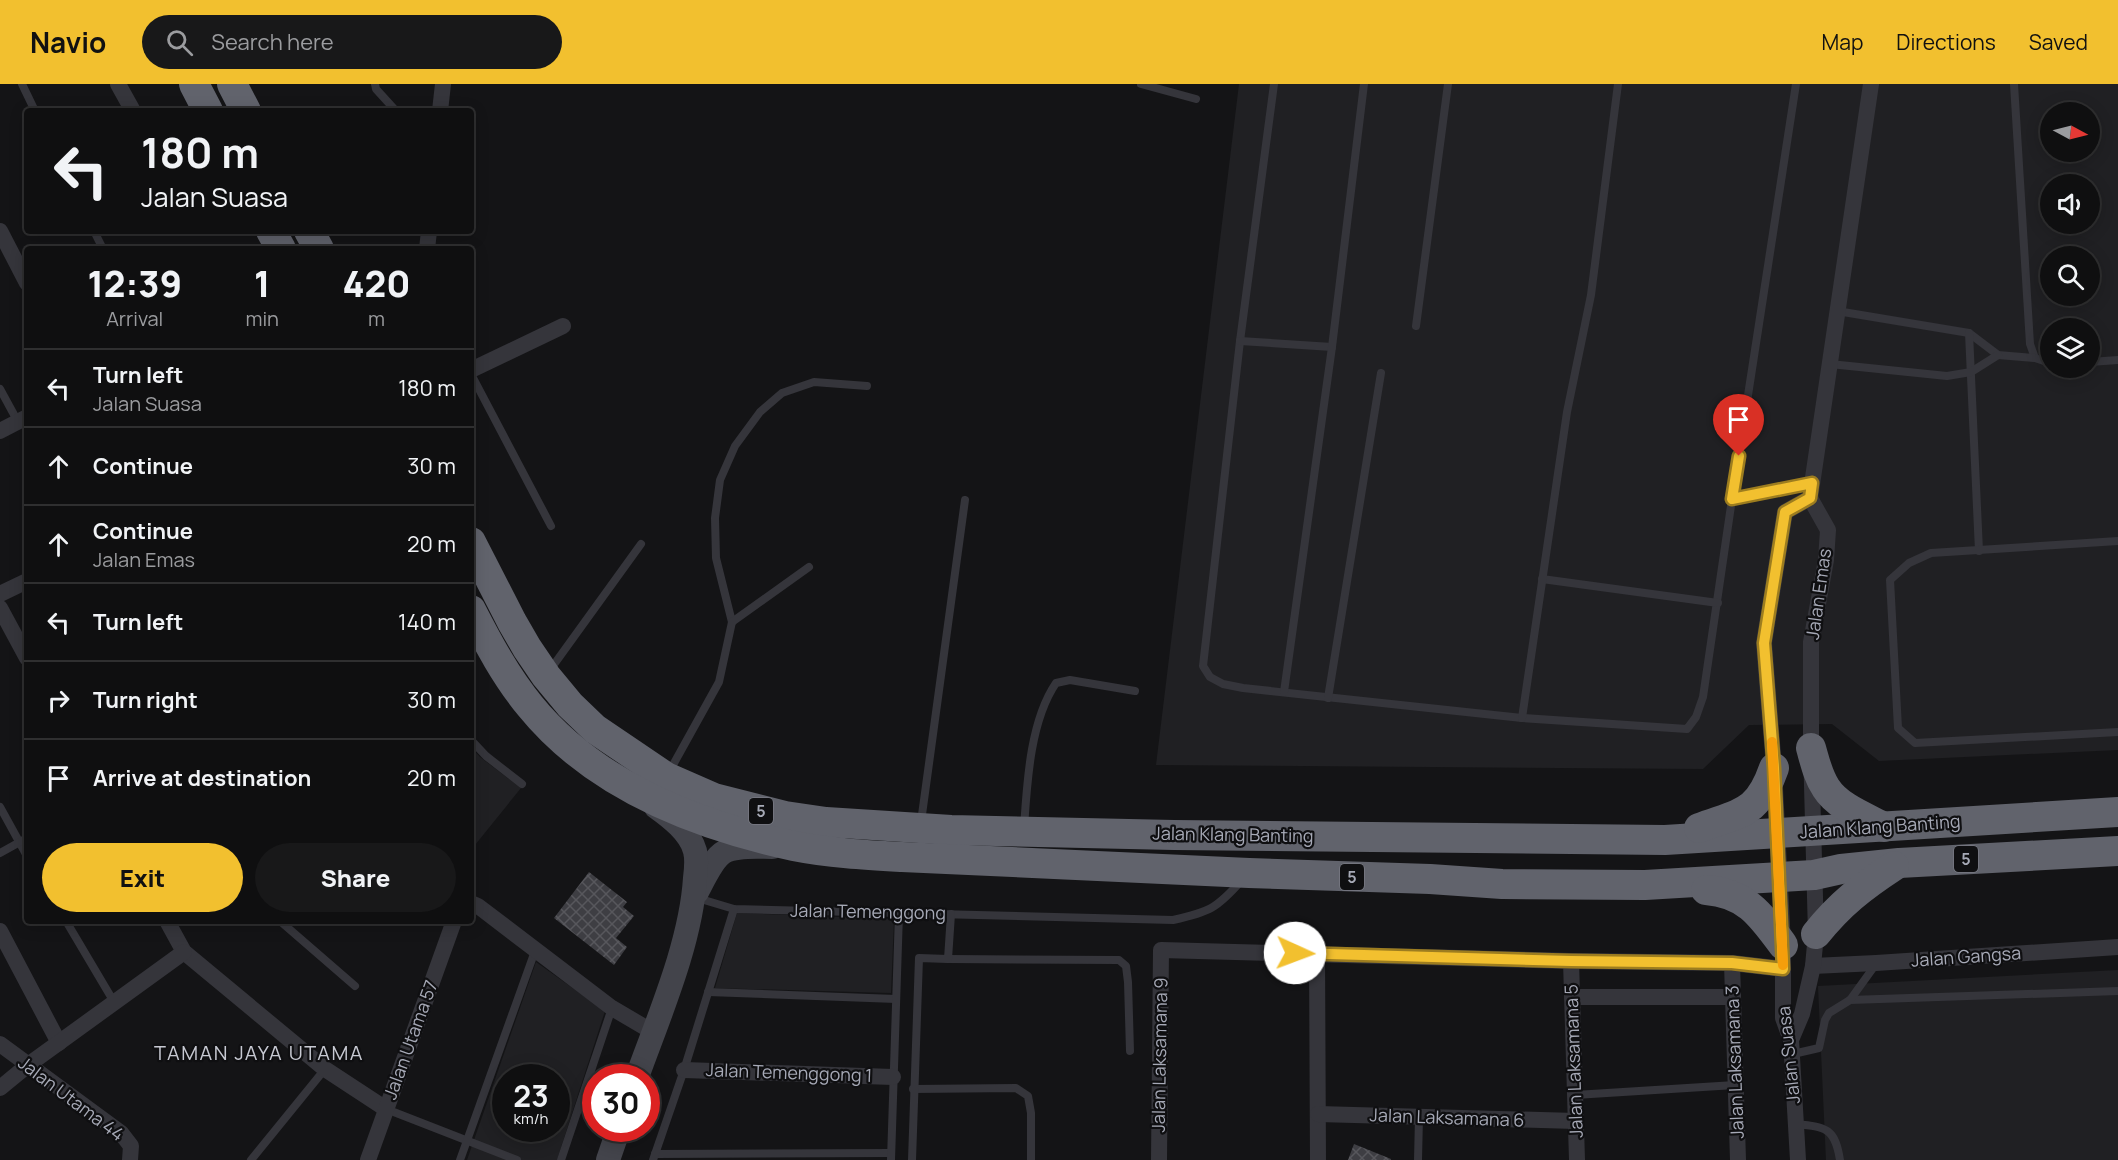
<!DOCTYPE html>
<html lang="en">
<head>
<meta charset="utf-8">
<style>
	body { margin:0; font-family:Manrope,sans-serif; background:#181819; color:#f1f3f6; height:100vh; display:flex; flex-direction:column; font-size:22px; white-space:nowrap }
	* { box-sizing:border-box; margin:0 }
	p { font-size:20px; color:#9b9c9f }
	.icon { flex:none; width:33px; height:33px; fill:none; stroke:currentColor; stroke-width:2; stroke-linecap:round; stroke-linejoin:round }
	.map { position:relative; flex:1; overflow:hidden }
	.details { position:absolute; left:24px; top:162px; width:450px; height:678px; display:flex; flex-direction:column; background:#0f0f10; border-radius:6px; box-shadow:0 3px 15px #0003,0 0 0 2px #2f2f30 }
	.details>* { flex:none }
	.guide { position:absolute; left:24px; top:24px; width:450px; height:126px; border-radius:6px; box-shadow:0 3px 15px #0003,0 0 0 2px #2f2f30; background:#0f0f10; color:#f1f3f6; overflow:hidden }
	.needle { width:39px; rotate:97deg }
	.buttons { position:absolute; left:2040px; top:18px; display:grid; gap:12px }
	.buttons a { display:grid; place-items:center; width:60px; height:60px; border-radius:50%; background:#0f0f10; box-shadow:0 3px 15px #0003,0 0 0 2px #2f2f30; font-size:30px }
	.speed { position:absolute; left:492px; top:980px; display:flex; gap:12px; font-size:30px; font-weight:700; text-align:center }
	.speed>* { display:grid; place-content:center; width:78px; height:78px; border-radius:50%; background:#0f0f10; box-shadow:0 3px 15px #0003,0 0 0 2px #2f2f30; line-height:1 }
	.speed small { font-size:15px; font-weight:400 }
	.speed .limit { border:9px solid #d22; background:#fff; color:#111 }
	.pin { position:absolute; display:grid; place-items:center; width:51px; height:51px; color:#fff; margin:-62px -26px; border-radius:50% 50% 50% 0; rotate:-45deg; box-shadow:0 0 6px #0007 }
	.pin .icon { rotate:45deg }
	.me { position:absolute; width:66px; margin:-33px; rotate:92deg; stroke-linejoin:round; filter:drop-shadow(0 0 4px #0008) }
	.turn { display:flex; align-items:center; gap:21px; height:126px; padding:0 18px; font-size:27px }
	.turn .icon { width:78px; height:78px; stroke-width:2.5 }
	.turn b { display:block; font-size:42px; line-height:51px }
	.eta { display:flex; justify-content:space-evenly; align-items:center; height:102px; text-align:center }
	.eta b { font-size:36px; font-weight:800; line-height:42px }
	.action { display:flex; gap:12px; margin-top:auto; padding:12px 18px }
	.action a { flex:1; height:69px; border-radius:36px; background:#f2c02f; color:#111; font-size:24px; font-weight:800; line-height:69px; text-align:center }
	.action a+a { background:#181819; color:#f1f3f6 }
	ul { padding:0; list-style:none }
	li { display:flex; align-items:center; gap:18px; height:78px; padding:0 18px; border-top:2px solid #2f2f30 }
	li div { flex:1 }
	li b { display:block; font-size:22px }
	li em { font-style:normal }
	header { display:flex; align-items:center; gap:36px; box-sizing:border-box; height:84px; padding:0 30px; background:#f2c02f; color:#111 }
	header strong { font-size:28px }
	nav { display:flex; gap:33px; margin-inline-start:auto; font-size:21px }
	.search { width:420px; height:54px; background:#181819; display:flex; align-items:center; gap:15px; box-sizing:border-box; padding:0 21px; border-radius:33px; color:#9b9c9f; font-size:22px }
	.map>svg:first-child { display:block }
	.built { fill:#202023; fill-rule:evenodd }
	.building { fill:url(#building-cross-hatch) }
	.lines { fill:none; stroke-linecap:round; stroke-linejoin:round }
	.lane { stroke:#35353b; stroke-width:8 }
	.street { stroke:#35353b; stroke-width:16 }
	.secondary { stroke:#43444b; stroke-width:24 }
	.highway { stroke:#61636c; stroke-width:30 }
	.route-casing { stroke:#9d7d1f; stroke-width:15 }
	.route { stroke:#f2c02f; stroke-width:10 }
	.slow { stroke:#f59e0b; stroke-width:10 }
	.labels { text-anchor:middle; stroke-width:4.5; stroke-linejoin:round; paint-order:stroke }
	.shield { fill:#0f0f11; stroke:#797b84; stroke-width:1.5 }
	.shield-label { font-size:16px; font-weight:bold; fill:#a6a9b6 }
	.street-label { font-size:18px; fill:#a6a9b6; stroke:#0f0f11 }
	.neighbourhood-label { font-size:20px; letter-spacing:1.5px; fill:#c7c9d2; stroke:#0f0f11 }
</style>
</head>
<body>
<header>
<strong>Navio</strong>
<div class="search"><svg class="icon" aria-label="search" viewBox="0 0 24 24"><circle cx="10" cy="10" r="6"/><path d="M15 15l6 6"/></svg>Search here</div>
<nav><a>Map</a><a>Directions</a><a>Saved</a></nav>
</header>
<div class="map">
<svg width="2118" height="1076" viewBox="0 0 2118 1076">
	<defs>
		<pattern id="building-cross-hatch" width="8" height="8" patternUnits="userSpaceOnUse" patternTransform="scale(1.5)"><rect width="8" height="8" fill="#3e3e43"/><path d="M0 0l8 8M0 8l8-8" fill="none" stroke="#57575c"/></pattern>
	</defs>
	<rect width="100%" height="100%" fill="#141416"/>
	<g class="built">
		<path d="M 1239,0 L 2118,0 L 2118,666 L 1879,677 L 1832,640 L 1749,641 L 1703,685 L 1156,681 ZM 2050,28 L 2090,28 L 2090,68 L 2050,68 ZM 2050,100 L 2090,100 L 2090,140 L 2050,140 ZM 2050,172 L 2090,172 L 2090,212 L 2050,212 ZM 2050,244 L 2090,244 L 2090,284 L 2050,284 Z"/>
		<path d="M 471,663 L 480,673 L 521,704 L 471,766 Z"/>
		<path d="M 737,829 L 894,835 L 891,909 L 715,904 Z"/>
		<path d="M 536,878 L 605,927 L 557,1076 L 467,1076 ZM 506,993 L 556,993 L 556,1044 L 506,1044 Z"/>
		<path d="M 2118,886 L 2118,1076 L 1826,1076 L 1818,902 Z"/>
	</g>
	<g class="building">
		<path d="M 589,788 L 627,818 L 623,823 L 634,832 L 616,854 L 627,863 L 614,881 L 554,834 Z"/>
		<path d="M 1354,1060 L 1391,1075 L 1391,1076 L 1348,1076 Z"/>
	</g>
	<g class="lines">
		<g class="lane">
			<path d="M 22,0 L 35,27"/>
			<path d="M 375,0 L 376,5 L 396,27"/>
			<path d="M 1141,0 L 1196,15"/>
			<path d="M 1274,0 L 1240,257 L 1203,582 L 1210,593 L 1223,600 L 1243,604 L 1522,634 L 1687,645 L 1696,633 L 1703,613 L 1732,415 L 1812,399"/>
			<path d="M 2014,0 L 2030,260 L 2035,274"/>
			<path d="M 94,147 L 103,165"/>
			<path d="M 1837,227 L 1969,249 L 1998,271 L 2035,274 L 2050,279"/>
			<path d="M 1416,242 L 1448,0"/>
			<path d="M 1969,249 L 1979,467"/>
			<path d="M 1240,257 L 1332,263"/>
			<path d="M 2090,278 L 2118,276"/>
			<path d="M 1830,280 L 1947,292 L 1971,288 L 1998,271"/>
			<path d="M 471,290 L 551,442"/>
			<path d="M 0,305 L 18,338"/>
			<path d="M 1732,415 L 1796,0"/>
			<path d="M 2118,457 L 1931,469 L 1909,479 L 1890,496 L 1898,644 L 1915,659 L 2118,648"/>
			<path d="M 1542,495 L 1718,519"/>
			<path d="M 732,538 L 716,474 L 715,434 L 720,396 L 735,362 L 760,328 L 782,309 L 814,298 L 867,302"/>
			<path d="M 550,586 L 641,460"/>
			<path d="M 1284,608 L 1332,263 L 1364,0"/>
			<path d="M 1328,614 L 1381,289"/>
			<path d="M 1522,634 L 1567,328 L 1591,211 L 1618,0"/>
			<path d="M 471,656 L 486,672 L 522,700"/>
			<path d="M 668,690 L 719,598 L 732,538 L 809,483"/>
			<path d="M 0,723 L 27,772"/>
			<path d="M 921,738 L 965,416"/>
			<path d="M 1024,744 C 1027,699 1030,637 1056,599 L 1070,596 L 1135,607"/>
			<path d="M 0,769 L 27,754"/>
			<path d="M 694,813 L 734,825 L 1173,836 C 1210,828 1217,824 1242,796"/>
			<path d="M 66,837 L 114,918"/>
			<path d="M 280,837 L 355,902"/>
			<path d="M 948,875 L 1119,876 L 1126,882 L 1128,898 L 1130,967"/>
			<path d="M 708,908 L 896,915"/>
			<path d="M 1850,916 L 2118,907"/>
			<path d="M 1793,970 L 1819,964 L 1825,936 L 1829,929 L 1850,916 L 1876,880"/>
			<path d="M 913,1005 L 1016,1004 L 1028,1012 L 1031,1029 L 1031,1076"/>
			<path d="M 1575,1011 L 1735,1001"/>
			<path d="M 386,1025 L 517,1076"/>
			<path d="M 1796,1040 C 1826,1043 1835,1044 1840,1076"/>
			<path d="M 655,1070 L 891,1069"/>
			<path d="M 251,1076 L 325,985"/>
			<path d="M 460,1076 L 535,867"/>
			<path d="M 561,1076 L 612,924"/>
			<path d="M 653,1076 L 684,986 L 734,825"/>
			<path d="M 891,1076 L 899,829"/>
			<path d="M 912,1076 L 919,874 L 948,875 L 951,830"/>
			<path d="M 1418,1076 L 1419,1033"/>
		</g>
		<g class="street">
			<path d="M 118,0 L 133,27"/>
			<path d="M 440,27 L 443,0"/>
			<path d="M 0,147 L 27,199"/>
			<path d="M 427,165 L 429,147"/>
			<path d="M 471,286 L 563,242"/>
			<path d="M 0,347 L 27,333"/>
			<path d="M 1810,414 L 1871,0"/>
			<path d="M 0,510 L 27,497"/>
			<path d="M 0,524 L 27,574"/>
			<path d="M 471,819 L 478,822 L 612,924 L 653,948"/>
			<path d="M 167,837 L 184,868 L 325,985 L 386,1025"/>
			<path d="M 0,847 L 59,959"/>
			<path d="M 1317,869 L 1318,1076"/>
			<path d="M 1571,877 L 1577,1076"/>
			<path d="M 1732,879 L 1738,1076"/>
			<path d="M 1813,882 L 1876,879 L 2118,863"/>
			<path d="M 1572,913 L 1732,913"/>
			<path d="M 1791,956 L 1802,930 L 1813,882 L 1816,850 L 1811,664 L 1811,558 L 1826,476 L 1828,446 L 1810,414"/>
			<path d="M 0,960 L 121,1049 L 131,1062 L 130,1076"/>
			<path d="M 684,986 L 893,993"/>
			<path d="M 0,1004 L 28,981 L 184,868"/>
			<path d="M 1318,1030 L 1576,1037"/>
			<path d="M 368,1076 L 454,837"/>
			<path d="M 1159,1076 L 1161,866 L 1571,877 L 1732,879 L 1783,885"/>
			<path d="M 1798,1076 L 1791,956 L 1783,934 L 1783,861 L 1774,684 L 1764,559 L 1785,428 L 1810,414"/>
		</g>
		<g class="secondary">
			<path d="M 697,808 C 703,797 713,774 724,768 C 737,761 757,763 772,763"/>
			<path d="M 637,993 C 659,932 691,859 695,794 C 696,786 697,775 695,767 C 690,748 670,733 656,723"/>
			<path d="M 608,1076 L 619,1044"/>
		</g>
		<g class="highway">
			<path d="M 194,0 L 208,27"/>
			<path d="M 232,0 L 246,27"/>
			<path d="M 271,147 L 281,165"/>
			<path d="M 309,147 L 319,165"/>
			<path d="M 471,458 L 512,538 L 527,564 L 546,592 L 570,621 L 595,645 L 666,693 L 714,714 L 785,732 L 826,738 L 951,746 L 1174,751 L 1665,756 L 2118,728"/>
			<path d="M 471,526 C 488,559 506,593 530,622 C 595,702 696,741 794,762 C 829,769 866,771 902,773 L 1249,789 L 1430,795 L 1502,800 L 1645,801 L 1814,791 L 1841,785 L 1899,779 L 2118,767"/>
			<path d="M 1811,664 C 1815,678 1818,692 1826,704 C 1838,723 1865,733 1884,743"/>
			<path d="M 1699,744 C 1742,728 1758,730 1774,684"/>
			<path d="M 1706,806 C 1746,809 1761,831 1783,861"/>
			<path d="M 1816,850 C 1840,820 1862,803 1894,782"/>
		</g>
	</g>
	<g class="lines">
		<g class="route-casing">
			<path id="route" d="M 1295,869 L 1571,877 L 1732,879 L 1783,885 L 1774,684 L 1764,559 L 1785,428 L 1810,414 L 1812,399 L 1732,415 L 1739,372"/>
		</g>
		<use href="#route" class="route"/>
		<path class="slow" d="M 1772,658 L 1783,881"/>
	</g>
	<g class="labels">
		<g class="shield">
			<rect x="749" y="714" width="24" height="26" rx="4.5"/>
			<rect x="1954" y="762" width="24" height="26" rx="4.5"/>
			<rect x="1340" y="780" width="24" height="26" rx="4.5"/>
		</g>
		<g class="shield-label">
			<text x="761" y="733">5</text>
			<text x="1966" y="781">5</text>
			<text x="1352" y="799">5</text>
		</g>
		<g class="street-label">
			<text transform="translate(1819 510) rotate(-82)" y="6">Jalan Emas</text>
			<text transform="translate(1880 743) rotate(-4)" y="6">Jalan Klang Banting</text>
			<text transform="translate(1233 751) rotate(1)" y="6">Jalan Klang Banting</text>
			<text transform="translate(868 828) rotate(1)" y="6">Jalan Temenggong</text>
			<text transform="translate(1966 873) rotate(-4)" y="6">Jalan Gangsa</text>
			<text transform="translate(411 956) rotate(-70)" y="6">Jalan Utama 57</text>
			<text transform="translate(1160 971) rotate(-89)" y="6">Jalan Laksamana 9</text>
			<text transform="translate(1789 971) rotate(-96)" y="6">Jalan Suasa</text>
			<text transform="translate(1574 977) rotate(-92)" y="6">Jalan Laksamana 5</text>
			<text transform="translate(1735 978) rotate(-92)" y="6">Jalan Laksamana 3</text>
			<text transform="translate(789 989) rotate(2)" y="6">Jalan Temenggong 1</text>
			<text transform="translate(71 1015) rotate(37)" y="6">Jalan Utama 44</text>
			<text transform="translate(1447 1034) rotate(2)" y="6">Jalan Laksamana 6</text>
		</g>
		<g class="neighbourhood-label">
			<text x="259" y="976">TAMAN JAYA UTAMA</text>
		</g>
	</g>
</svg>
<div class="buttons">
<a><svg class="needle" viewBox="-14 -14 28 28"><path d="M0-13l5 13h-10z" fill="#e53935"/><path d="M0 13l5-13h-10z" fill="#9b9c9f"/></svg></a>
<a><svg class="icon" aria-label="sound" viewBox="0 0 24 24"><path d="M4 9h4l5-4v14l-5-4H4zM17 9q2 3 0 6"/></svg></a>
<a><svg class="icon" aria-label="search" viewBox="0 0 24 24"><circle cx="10" cy="10" r="6"/><path d="M15 15l6 6"/></svg></a>
<a><svg class="icon" aria-label="layers" viewBox="0 0 24 24"><path d="M12 4l9 5-9 5-9-5zM3 14l9 5 9-5"/></svg></a>
</div>
<div class="speed"><div>23<small>km/h</small></div><div class="limit">30</div></div>
<div class="pin" style="left:1739px;top:372px;background:#d93025"><svg class="icon" aria-label="arrive" viewBox="0 0 24 24"><path d="M6 21V4h12l-3 4 3 4H6"/></svg></div>
<svg class="me" style="left:1295px;top:869px" viewBox="-20 -20 40 40"><circle r="19" fill="#fff"/><path d="M0-13L10 11 0 6-10 11z" fill="#f2c02f"/></svg>
<div class="guide">
<div class="turn"><svg class="icon" aria-label="left" viewBox="0 0 24 24"><path d="M17 20v-9H6M10 6l-5 5 5 5"/></svg><div><b>180 m</b>Jalan Suasa</div></div>
</div>
<section class="details">
<div class="eta">
<div><b>12:39</b><p>Arrival</p></div>
<div><b>1</b><p>min</p></div>
<div><b>420</b><p>m</p></div>
</div>
<ul>
<li><svg class="icon" aria-label="left" viewBox="0 0 24 24"><path d="M17 20v-9H6M10 6l-5 5 5 5"/></svg><div><b>Turn left</b><p>Jalan Suasa</p></div><em>180 m</em></li>
<li><svg class="icon" aria-label="ahead" viewBox="0 0 24 24"><path d="M12 20V5M6 11l6-6 6 6"/></svg><div><b>Continue</b></div><em>30 m</em></li>
<li><svg class="icon" aria-label="ahead" viewBox="0 0 24 24"><path d="M12 20V5M6 11l6-6 6 6"/></svg><div><b>Continue</b><p>Jalan Emas</p></div><em>20 m</em></li>
<li><svg class="icon" aria-label="left" viewBox="0 0 24 24"><path d="M17 20v-9H6M10 6l-5 5 5 5"/></svg><div><b>Turn left</b></div><em>140 m</em></li>
<li><svg class="icon" aria-label="right" viewBox="0 0 24 24"><path d="M7 20v-9h11M14 6l5 5-5 5"/></svg><div><b>Turn right</b></div><em>30 m</em></li>
<li><svg class="icon" aria-label="arrive" viewBox="0 0 24 24"><path d="M6 21V4h12l-3 4 3 4H6"/></svg><div><b>Arrive at destination</b></div><em>20 m</em></li>
</ul>
<div class="action"><a>Exit</a><a>Share</a></div>
</section>
</div>
</body>
</html>
